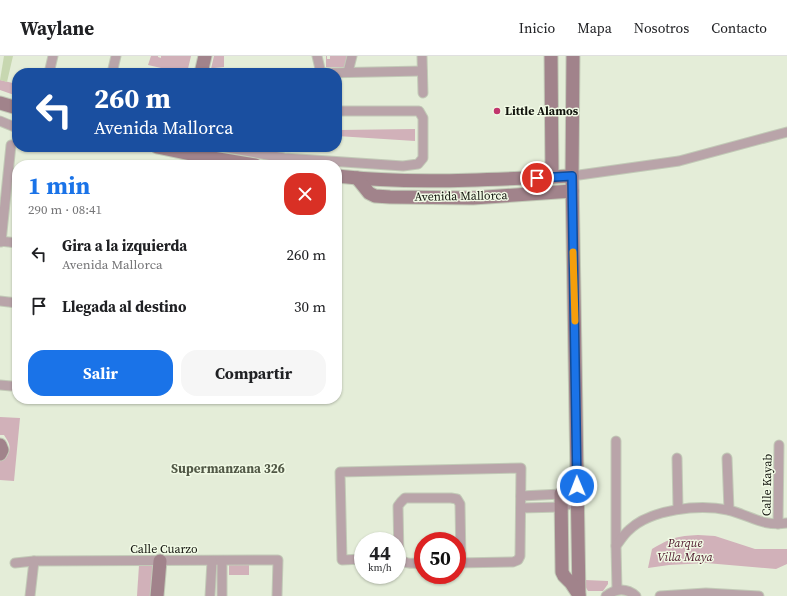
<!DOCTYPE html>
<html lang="es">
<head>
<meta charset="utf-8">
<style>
	body { margin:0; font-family:"Source Serif 4",serif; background:#f6f6f6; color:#202124; height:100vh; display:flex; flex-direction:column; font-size:15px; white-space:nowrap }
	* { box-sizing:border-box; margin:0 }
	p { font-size:13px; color:#757577 }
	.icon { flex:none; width:22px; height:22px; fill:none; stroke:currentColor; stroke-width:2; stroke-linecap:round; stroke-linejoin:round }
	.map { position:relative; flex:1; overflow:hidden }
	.details { position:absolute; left:12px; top:104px; width:330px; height:244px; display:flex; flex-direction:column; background:#fff; border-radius:16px; box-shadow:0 1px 3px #0004 }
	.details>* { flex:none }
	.hud { position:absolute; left:12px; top:12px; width:330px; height:84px; border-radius:16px; box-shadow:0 1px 3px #0004; background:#1a4fa0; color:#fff; overflow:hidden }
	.speed { position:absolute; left:354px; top:476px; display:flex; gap:8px; font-size:20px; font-weight:700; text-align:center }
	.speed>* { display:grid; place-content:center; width:52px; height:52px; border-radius:50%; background:#fff; box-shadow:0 1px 3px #0004; line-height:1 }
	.speed small { font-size:10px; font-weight:400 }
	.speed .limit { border:6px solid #d22; background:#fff; color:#111 }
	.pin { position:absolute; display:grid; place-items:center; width:34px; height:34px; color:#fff; margin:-17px; border:2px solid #fff; border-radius:50%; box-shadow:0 1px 4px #0007 }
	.me { position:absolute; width:44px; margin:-22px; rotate:359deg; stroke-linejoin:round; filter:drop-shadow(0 0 3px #0008) }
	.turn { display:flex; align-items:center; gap:14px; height:84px; padding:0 16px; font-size:18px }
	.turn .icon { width:52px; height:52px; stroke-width:2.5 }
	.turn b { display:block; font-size:28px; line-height:34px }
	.round { display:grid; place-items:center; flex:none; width:42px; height:42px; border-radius:16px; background:#f6f6f6 }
	.headline { display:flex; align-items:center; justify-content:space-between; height:68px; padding:0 16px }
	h1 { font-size:24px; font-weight:700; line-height:30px; color:#1a73e8 }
	.primary-button { display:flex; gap:8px; margin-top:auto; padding:8px 16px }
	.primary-button a { flex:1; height:46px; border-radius:16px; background:#1a73e8; color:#fff; font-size:16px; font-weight:700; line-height:46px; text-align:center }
	.primary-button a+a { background:#f6f6f6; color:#202124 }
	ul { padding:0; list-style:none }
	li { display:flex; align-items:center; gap:12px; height:52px; padding:0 16px }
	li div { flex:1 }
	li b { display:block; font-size:15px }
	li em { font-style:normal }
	header { display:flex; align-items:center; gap:24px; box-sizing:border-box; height:56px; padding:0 20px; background:#fff; border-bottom:1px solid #e0e0e0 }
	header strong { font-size:19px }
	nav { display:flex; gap:22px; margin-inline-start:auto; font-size:14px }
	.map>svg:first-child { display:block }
	.green { fill:#d1b1b9 }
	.building { fill:#c7d7b0 }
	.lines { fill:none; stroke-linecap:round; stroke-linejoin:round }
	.street-casing { stroke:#c2cab7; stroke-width:11 }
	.secondary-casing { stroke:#c2cab7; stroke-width:15 }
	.street { stroke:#b9a4a9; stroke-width:9 }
	.secondary { stroke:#a1838b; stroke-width:13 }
	.route-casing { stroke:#114b97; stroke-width:10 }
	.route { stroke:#1a73e8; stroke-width:7 }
	.slow { stroke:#f59e0b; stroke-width:7 }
	.poi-dot { fill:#c1366d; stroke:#f1fae5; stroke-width:1.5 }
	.labels { text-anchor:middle; stroke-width:3; stroke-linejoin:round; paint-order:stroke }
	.poi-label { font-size:12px; font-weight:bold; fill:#11130c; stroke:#f1fae5; text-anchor:start }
	.street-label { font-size:12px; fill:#11130c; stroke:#f1fae5 }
	.park-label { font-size:12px; font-style:italic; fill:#4e172b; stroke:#f1fae5 }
	.neighbourhood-label { font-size:13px; font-weight:bold; fill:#515846; stroke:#f1fae5 }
</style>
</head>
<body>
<header>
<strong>Waylane</strong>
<nav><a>Inicio</a><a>Mapa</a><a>Nosotros</a><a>Contacto</a></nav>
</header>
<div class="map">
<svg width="787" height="540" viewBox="0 0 787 540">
	<rect width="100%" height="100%" fill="#e4edd8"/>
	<g class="green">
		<path d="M 151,0 L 158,0 L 158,1 L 161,2 L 161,0 L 191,0 L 187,17 L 183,17 L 148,9 Z"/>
		<path d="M 214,0 L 224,0 L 224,11 L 214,12 L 214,17 L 210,17 Z"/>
		<path d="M 326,0 L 327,0 L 327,3 L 330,3 L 330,0 L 355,0 L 355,11 L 326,11 Z"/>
		<path d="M 0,24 L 17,28 L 17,40 L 0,34 Z"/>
		<path d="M 337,63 L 339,74 L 415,73 L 415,85 L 337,80 Z"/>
		<path d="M 0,361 L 20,362 L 14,425 L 0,424 L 0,403 L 6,402 C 12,392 10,388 4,379 L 0,379 Z"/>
		<path d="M 698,479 L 715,480 L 755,493 L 787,493 L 787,508 L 776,513 L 706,507 L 669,509 L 648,512 L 652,493 C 671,482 677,480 698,479 Z"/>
		<rect x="229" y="508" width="20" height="11"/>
		<path d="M 139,509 L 153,509 L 151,540 L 137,540 Z"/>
		<path d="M 585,524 L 608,525 L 608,528 L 603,535 L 588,535 L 585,530 Z"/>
	</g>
	<path class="building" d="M 4,0 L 13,0 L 7,26 L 0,24 Z"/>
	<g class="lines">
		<g class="street-casing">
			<g id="street">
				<path d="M 317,0 L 321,17"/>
				<path d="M 422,0 L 423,37"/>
				<path d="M 348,16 L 352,0"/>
				<path d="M 49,17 L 53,0"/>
				<path d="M 112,17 L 116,0"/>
				<path d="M 324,17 L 422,15"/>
				<path d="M 0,65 L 17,72"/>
				<path d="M 223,91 L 284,102 L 403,110 L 418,108 L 423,102 L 423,62 L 419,55 L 337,55"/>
				<path d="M 572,120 L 679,105 L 787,76"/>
				<path d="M 0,185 L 17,187"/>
				<path d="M 1,186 L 11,89"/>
				<path d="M 0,245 L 17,247"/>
				<path d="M 0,329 L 11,330"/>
				<path d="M 616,385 L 616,490"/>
				<path d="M 677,402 L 678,453"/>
				<path d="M 727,402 L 729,454"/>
				<path d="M 521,440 L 561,438"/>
				<path d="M 521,452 L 562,451 L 577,445"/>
				<path d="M 778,468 L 779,389"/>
				<path d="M 363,503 L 342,504 L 340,416 L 521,412 L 520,500 L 518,504 L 513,506 L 457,507"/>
				<path d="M 15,507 L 34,505 L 278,504 L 277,540"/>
				<path d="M 423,507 C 414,507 405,509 399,502 L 398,450 L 401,446 L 405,442 L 451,442 L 457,443 L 460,448 L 461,507"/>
				<path d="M 617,534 L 616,490 C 620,485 624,478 629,474 C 651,453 699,448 728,454 C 750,459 762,471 787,467"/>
				<path d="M 30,540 L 34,505"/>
				<path d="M 210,540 L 212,505"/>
				<path d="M 222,540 L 222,505"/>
				<path d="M 606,540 C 616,532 627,532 636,540"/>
				<path d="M 660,540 L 706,537 L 759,540"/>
			</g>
		</g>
		<g class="secondary-casing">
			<g id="secondary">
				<path d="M 551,0 L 552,121"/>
				<path d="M 573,0 L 572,120 L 579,540"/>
				<path d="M 201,17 L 205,0"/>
				<path d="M 0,47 L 17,52"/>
				<path d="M 157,91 L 200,100 L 255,109"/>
				<path d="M 337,120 C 415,129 494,123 572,120"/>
				<path d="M 357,122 L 369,137 L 375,140 L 390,141 L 473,142 L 572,135"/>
				<path d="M 0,389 L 2,394 L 0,398"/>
				<path d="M 577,430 L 561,438 L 562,516 L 564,520 L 571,527 L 579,539"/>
				<path d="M 157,540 L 160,505"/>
			</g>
		</g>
		<use href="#street" class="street"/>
		<use href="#secondary" class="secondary"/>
	</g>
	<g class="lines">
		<g class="route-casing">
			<path id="route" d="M 537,122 L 572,120 L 577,430"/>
		</g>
		<use href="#route" class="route"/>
		<path class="slow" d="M 573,196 L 575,265"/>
	</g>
	<circle class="poi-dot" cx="497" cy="55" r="4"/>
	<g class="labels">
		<g class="poi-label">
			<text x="505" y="59">Little Alamos</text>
		</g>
		<g class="street-label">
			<text transform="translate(461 140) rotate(-1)" y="4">Avenida Mallorca</text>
			<text transform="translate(767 429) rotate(-89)" y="4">Calle Kayab</text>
			<text x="164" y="497">Calle Cuarzo</text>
		</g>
		<g class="park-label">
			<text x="685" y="491">Parque<tspan x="685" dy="14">Villa Maya</tspan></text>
		</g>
		<g class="neighbourhood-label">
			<text x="228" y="417">Supermanzana 326</text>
		</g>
	</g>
</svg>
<div class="speed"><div>44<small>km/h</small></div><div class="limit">50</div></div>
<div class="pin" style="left:537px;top:122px;background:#d93025"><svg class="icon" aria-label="arrive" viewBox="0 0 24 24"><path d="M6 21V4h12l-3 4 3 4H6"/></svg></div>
<svg class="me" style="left:577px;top:430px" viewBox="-20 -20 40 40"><circle r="17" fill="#1a73e8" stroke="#fff" stroke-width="3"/><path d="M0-11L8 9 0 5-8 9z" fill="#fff"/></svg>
<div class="hud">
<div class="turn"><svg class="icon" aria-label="left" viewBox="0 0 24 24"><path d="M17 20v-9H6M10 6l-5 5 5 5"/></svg><div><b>260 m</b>Avenida Mallorca</div></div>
</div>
<section class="details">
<div class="headline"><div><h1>1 min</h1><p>290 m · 08:41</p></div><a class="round" style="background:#d93025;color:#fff"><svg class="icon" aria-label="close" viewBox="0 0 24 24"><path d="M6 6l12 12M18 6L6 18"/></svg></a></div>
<ul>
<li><svg class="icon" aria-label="left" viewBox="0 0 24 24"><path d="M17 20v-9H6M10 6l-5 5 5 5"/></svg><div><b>Gira a la izquierda</b><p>Avenida Mallorca</p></div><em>260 m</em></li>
<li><svg class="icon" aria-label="arrive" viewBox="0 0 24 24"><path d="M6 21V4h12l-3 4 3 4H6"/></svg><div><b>Llegada al destino</b></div><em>30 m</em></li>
</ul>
<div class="primary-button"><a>Salir</a><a>Compartir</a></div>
</section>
</div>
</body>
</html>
